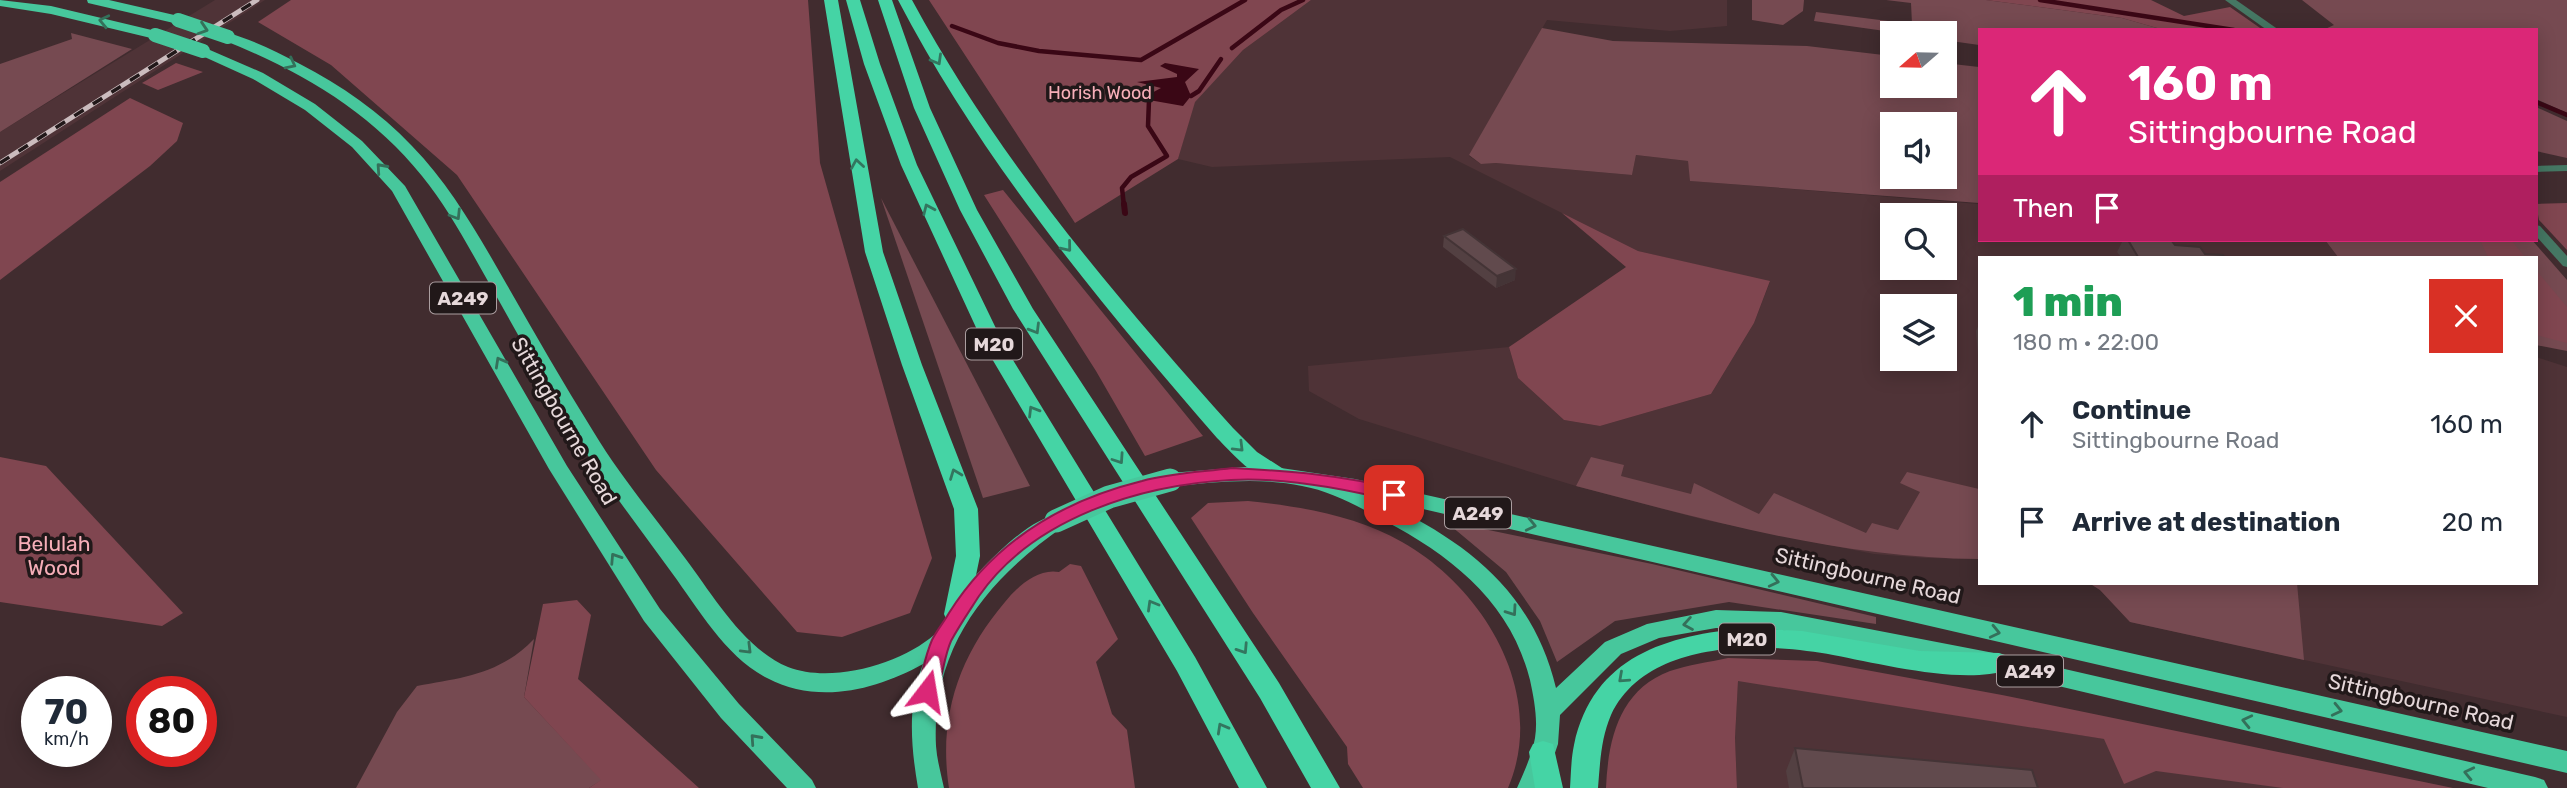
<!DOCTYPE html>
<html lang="en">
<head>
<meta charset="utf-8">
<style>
	body { margin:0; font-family:Rubik,sans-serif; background:#f6f6f7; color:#1f2937; height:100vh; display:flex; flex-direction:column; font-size:26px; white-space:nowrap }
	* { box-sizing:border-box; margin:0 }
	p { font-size:23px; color:#747a83 }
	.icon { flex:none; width:38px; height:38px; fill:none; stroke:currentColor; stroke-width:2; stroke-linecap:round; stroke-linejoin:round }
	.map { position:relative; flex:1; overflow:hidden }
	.details { position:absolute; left:1978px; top:256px; width:560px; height:329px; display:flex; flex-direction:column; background:#fff; border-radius:0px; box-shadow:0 4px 18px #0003 }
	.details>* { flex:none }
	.top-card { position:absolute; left:1978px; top:28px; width:560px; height:214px; border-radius:0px; box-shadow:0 4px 18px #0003; background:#db2777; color:#fff; overflow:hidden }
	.needle { width:46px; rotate:250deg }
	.buttons { position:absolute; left:1880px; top:21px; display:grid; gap:14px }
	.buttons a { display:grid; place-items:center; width:77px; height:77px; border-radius:0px; background:#fff; box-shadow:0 4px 18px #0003; font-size:35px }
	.speed { position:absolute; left:21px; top:676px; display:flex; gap:14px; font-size:35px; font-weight:700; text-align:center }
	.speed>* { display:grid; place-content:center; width:91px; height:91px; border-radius:50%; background:#fff; box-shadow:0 4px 18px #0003; line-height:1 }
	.speed small { font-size:18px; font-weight:400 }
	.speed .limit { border:10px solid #d22; background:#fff; color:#111 }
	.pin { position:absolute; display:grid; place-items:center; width:60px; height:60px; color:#fff; margin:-30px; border-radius:14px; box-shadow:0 4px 10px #0006 }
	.me { position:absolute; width:77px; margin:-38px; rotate:14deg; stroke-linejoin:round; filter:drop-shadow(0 0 5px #0008) }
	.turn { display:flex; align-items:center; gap:24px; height:147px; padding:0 35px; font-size:32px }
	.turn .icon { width:91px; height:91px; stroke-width:2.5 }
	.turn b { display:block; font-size:49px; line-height:60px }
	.then { display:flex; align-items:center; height:66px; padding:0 35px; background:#0003; gap:14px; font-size:26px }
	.round { display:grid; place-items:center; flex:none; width:74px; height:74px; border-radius:0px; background:#f6f6f7 }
	.head { display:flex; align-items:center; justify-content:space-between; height:119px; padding:0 35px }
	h1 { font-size:42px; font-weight:800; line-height:52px; color:#1e9e55 }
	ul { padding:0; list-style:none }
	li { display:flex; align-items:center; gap:21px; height:98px; padding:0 35px }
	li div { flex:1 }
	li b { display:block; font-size:26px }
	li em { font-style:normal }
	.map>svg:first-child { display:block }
	.built { fill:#4f3337; fill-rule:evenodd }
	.green { fill:#764a51; fill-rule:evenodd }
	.forest { fill:#804650 }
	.water { fill:#3a0715 }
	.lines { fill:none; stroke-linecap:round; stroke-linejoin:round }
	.stream-far1 { stroke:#3a0715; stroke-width:4.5 }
	.stream { stroke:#3a0715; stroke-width:6 }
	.tertiary { fill:#457763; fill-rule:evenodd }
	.trunk { fill:#47c79c; fill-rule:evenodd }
	.motorway { fill:#45d4a5; fill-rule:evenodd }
	.rail-casing { stroke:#cbbcbe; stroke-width:5 }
	.rail { stroke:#211819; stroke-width:3.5; stroke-dasharray:11; stroke-linecap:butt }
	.trunk-bridge-far1 { stroke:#47c79c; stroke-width:14 }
	.trunk-bridge { stroke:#47c79c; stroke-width:23 }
	.wall { fill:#534042 }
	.shaded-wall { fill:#443436 }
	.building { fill:#614a4d; stroke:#443436; stroke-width:2 }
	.oneway { stroke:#34705a }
	.oneway2 { stroke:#33765f }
	.route { fill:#db2777; stroke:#8e194d; stroke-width:2 }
	.labels { text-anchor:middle; stroke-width:7; stroke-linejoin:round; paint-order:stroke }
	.far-park-label { font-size:18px; fill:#f7aeb8; stroke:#211819 }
	.shield { fill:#211819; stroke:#ab9ea0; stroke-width:2 }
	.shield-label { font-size:19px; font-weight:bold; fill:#e6d8da }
	.street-label { font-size:21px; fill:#e6d8da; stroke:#211819 }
	.park-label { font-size:21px; fill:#f7aeb8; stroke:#211819 }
</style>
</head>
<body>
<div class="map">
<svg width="2567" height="788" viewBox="0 0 2567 788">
	<rect width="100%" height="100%" fill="#412c2f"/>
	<g class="built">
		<path d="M 215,0 L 265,0 L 0,171 L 0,132 Z"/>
		<path d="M 1311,0 L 1727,0 L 1727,26 L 1670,31 L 1547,20 L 1469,156 L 1481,164 L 1496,163 L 1632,175 L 1636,155 L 1688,161 L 1691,181 L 1979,204 L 1979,240 L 2325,240 L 2338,257 L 1979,257 L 1979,559 L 1926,558 L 1874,554 L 1705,520 L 1576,486 L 1359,419 L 1309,391 L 1308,366 L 1509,347 L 1518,378 L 1564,420 L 1600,426 L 1711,394 L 1754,323 L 1770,282 L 1638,251 L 1450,157 L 1212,167 L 1178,159 L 1194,102 L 1243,50 ZM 1892,215 L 1944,215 L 1944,268 L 1892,268 ZM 1892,306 L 1944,306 L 1944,359 L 1892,359 Z"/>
		<path d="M 2536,357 L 2567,367 L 2567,717 L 2130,622 L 2100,590 L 2089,583 L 2536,583 Z"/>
		<path d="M 1738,680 L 2105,739 L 2359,788 L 1737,788 L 1735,738 Z"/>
	</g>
	<g class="green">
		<path d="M 1752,0 L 1804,0 L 1803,11 L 1783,25 L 1752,20 Z"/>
		<path d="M 1886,0 L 1986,0 L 2122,18 L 2164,30 L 1979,30 L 1979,45 L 1944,40 L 1944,33 L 1899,33 L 1814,21 L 1816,12 L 1912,24 L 1911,3 Z"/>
		<path d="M 2302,0 L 2567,0 L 2567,113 L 2536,99 L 2536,30 L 2323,30 L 2334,25 Z"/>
		<path d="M 1542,28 L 1613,41 L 1807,46 L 1892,56 L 1892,86 L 1944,86 L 1944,63 L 1979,67 L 1979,203 L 1690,181 L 1688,161 L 1636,155 L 1632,175 L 1496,163 L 1481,164 L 1469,155 ZM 1892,124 L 1944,124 L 1944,177 L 1892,177 Z"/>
		<path d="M 71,33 L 132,49 L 0,132 L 0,64 L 72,39 Z"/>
		<path d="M 2536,107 L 2567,121 L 2567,158 L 2536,151 Z"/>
		<path d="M 881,198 L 1030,486 L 983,498 Z"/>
		<path d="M 2325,240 L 2532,240 L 2567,280 L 2567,351 L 2536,345 L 2536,257 L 2338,257 Z"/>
		<path d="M 1591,457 L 1624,465 L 1621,476 L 1691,494 L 1694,483 L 1759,514 L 1774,493 L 1866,533 L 1872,523 L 1898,530 L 1920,492 L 1900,483 L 1907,472 L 1979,489 L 1979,559 C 1841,558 1709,521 1576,486 Z"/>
		<path d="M 1445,521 L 1652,564 L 1876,617 L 1876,624 L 1729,602 L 1615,621 L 1557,662 L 1540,621 L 1506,572 Z"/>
		<path d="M 2089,583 L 2297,583 L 2304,660 L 2130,622 L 2100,590 Z"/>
		<path d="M 534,639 L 524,697 L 602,780 L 589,788 L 356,788 L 397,712 L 417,686 C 462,678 501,674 534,639 Z"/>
	</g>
	<g class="forest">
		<path d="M 291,0 L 808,0 L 820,163 L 932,558 L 910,613 L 842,637 L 797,632 L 656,470 L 457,175 L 331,65 L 258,22 Z"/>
		<path d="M 929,0 L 1311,0 L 1243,50 L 1195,102 L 1178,159 L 1075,223 Z"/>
		<path d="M 1986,0 L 2151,0 L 2184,16 L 2230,7 L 2263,30 L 2164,30 L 2122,18 Z"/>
		<path d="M 176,63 L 203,72 L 158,90 L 142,83 Z"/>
		<path d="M 130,98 L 183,123 L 177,141 L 150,166 L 0,280 L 0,182 Z"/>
		<path d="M 1003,190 L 1203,436 L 1145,456 L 1096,371 L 984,195 Z"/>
		<path d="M 2567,203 L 2567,250 L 2539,220 L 2536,204 Z"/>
		<path d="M 1562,213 L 1638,251 L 1770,281 L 1754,323 L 1711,394 L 1600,426 L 1564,420 L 1518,378 L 1509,347 L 1626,267 Z"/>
		<path d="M 2480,240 L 2511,240 L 2525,257 L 2488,257 Z"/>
		<path d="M 2536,270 L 2567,307 L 2567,343 L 2536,335 Z"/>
		<path d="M 0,457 L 46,466 L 183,613 L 162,626 L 0,602 Z"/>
		<path d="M 1248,501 C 1299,506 1357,516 1402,542 C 1484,588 1548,694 1508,788 L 1363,788 L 1348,764 L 1347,747 L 1253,613 L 1191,518 L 1208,503 Z"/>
		<path d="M 1070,564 L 1081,566 L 1118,639 L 1096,662 L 1112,714 L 1127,730 L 1135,788 L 949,788 C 938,717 959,656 1005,602 C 1018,586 1038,568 1059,572 Z"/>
		<path d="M 577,600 L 591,615 L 578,679 L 699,788 L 589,788 L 601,780 L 524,697 L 543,604 Z"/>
		<path d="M 1728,658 L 1817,661 L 2002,695 L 2453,788 L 2283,788 L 2156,771 L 2124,784 L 2104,739 L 1738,681 L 1735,738 L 1737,788 L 1606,788 C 1608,740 1619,690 1670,671 C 1688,665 1709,662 1728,658 Z"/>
	</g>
	<path class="water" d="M 1165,63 L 1199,69 L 1185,82 L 1191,96 L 1183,106 L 1149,100 L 1148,95 L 1161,88 L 1137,82 L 1177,77 L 1177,74 L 1160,66 Z"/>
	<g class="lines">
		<g class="stream-far1">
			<path d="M 2040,0 L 2234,30"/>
			<path d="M 952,26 L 998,43 L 1039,51 L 1141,60 L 1245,0"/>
			<path d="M 1232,48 L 1281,10 L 1303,0"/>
			<path d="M 1191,96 L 1199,91 L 1221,59"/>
			<path d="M 2536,102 L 2567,115"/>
			<path d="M 1124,206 L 1122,188 L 1131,177 L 1167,156 L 1148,126 L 1149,100"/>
		</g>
		<path class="stream" d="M 1124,204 L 1125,213"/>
		<g class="tertiary">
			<path d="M 2225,0 L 2236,0 L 2279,30 L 2267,30 Z"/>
			<path d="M 2567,165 L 2567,171 L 2536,172 L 2536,166 Z"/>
			<path d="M 2536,225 L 2540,226 L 2567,256 L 2567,267 L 2563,266 L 2536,236 Z"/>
		</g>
		<g class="trunk">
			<path d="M 0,0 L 51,6 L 160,32 L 162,35 L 155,39 L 51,14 L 0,6 Z"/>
			<path d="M 87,0 L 109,0 L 183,17 L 185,20 L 178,24 L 88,3 Z"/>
			<path d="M 228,33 C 253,40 277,52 300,64 C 341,85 380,112 412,146 C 451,186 479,236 507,285 C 535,334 563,383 593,431 C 620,476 654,516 685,558 C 713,595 743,648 788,667 C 831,684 902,664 935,634 C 946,624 952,605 961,593 C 977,572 1036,508 1064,516 L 1067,521 L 1064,526 C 987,580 931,647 936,746 C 937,760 941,774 944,788 L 918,788 C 911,747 907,704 923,664 C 876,690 818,705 767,678 C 726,657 699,610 672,573 C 635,522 596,472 564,417 C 539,372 514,328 489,283 C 468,246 448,208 422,176 C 370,111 299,70 223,40 L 221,37 Z"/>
			<path d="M 203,47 L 263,73 L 315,104 L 362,141 L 405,186 L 567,466 L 660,609 L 739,704 L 812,780 L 816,788 L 787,788 L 721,718 L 644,621 L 549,469 L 392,191 L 352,147 L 305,110 L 253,79 L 198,54 L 198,48 Z"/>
			<path d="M 1244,467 L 1281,468 L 1355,479 L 2567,751 L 2567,773 L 1371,497 C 1461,537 1532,588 1556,688 L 1605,642 L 1647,624 L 1716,610 L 1781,612 L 1999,654 L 2535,777 L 2544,780 L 2548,788 L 2488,788 L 1999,672 L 1781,630 L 1716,628 L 1659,638 L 1621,654 L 1560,715 L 1558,744 L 1543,788 L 1517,788 C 1524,772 1532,755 1535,738 C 1538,719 1534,699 1530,680 C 1511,603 1452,556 1385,521 C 1359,507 1331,491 1302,486 C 1259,477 1214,482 1170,487 L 1163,485 L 1160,480 L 1163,475 L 1170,473 Z"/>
		</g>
		<g class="motorway">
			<path d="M 824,0 L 838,0 L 883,252 L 922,365 L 978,509 L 980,556 L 968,614 L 965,621 L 956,624 L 947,621 L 944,614 L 956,556 L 954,509 L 902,365 L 865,252 Z"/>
			<path d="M 846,0 L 860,0 L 880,64 L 917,165 L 1005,347 L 1195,657 L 1267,788 L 1239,788 L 1177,671 L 985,347 L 901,165 L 864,64 Z"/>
			<path d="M 878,0 L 892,0 L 930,108 L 977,210 L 1033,309 L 1279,683 L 1340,788 L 1311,788 L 1260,698 L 1013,309 L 960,210 L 914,108 Z"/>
			<path d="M 898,0 L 912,0 C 997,158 1114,295 1233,428 L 1257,452 L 1285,470 L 1288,475 L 1285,480 C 1260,487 1233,454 1217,438 C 1099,302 982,161 898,0 Z"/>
			<path d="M 1747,628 L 1802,631 L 1920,651 L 1999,653 L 2008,656 L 2012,663 L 2008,670 C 1963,685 1881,664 1833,655 C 1764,642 1647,638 1611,715 C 1601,738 1600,763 1598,788 L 1570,788 C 1571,774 1571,759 1574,745 C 1593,656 1667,635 1747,628 Z"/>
			<path d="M 1543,741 L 1553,744 L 1563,788 L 1535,788 L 1529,752 L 1533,744 Z"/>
		</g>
		<g class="rail-casing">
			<path id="rail" d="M 0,163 L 257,0"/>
		</g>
		<use href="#rail" class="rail"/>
		<g class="trunk-bridge-far1">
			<path d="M 178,20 L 228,37"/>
			<path d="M 155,35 L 203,51"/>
		</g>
		<path class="trunk-bridge" d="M 1056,521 L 1109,497 L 1170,480"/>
	</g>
	<g class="wall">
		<path d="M 1444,236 L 1515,280 L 1496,288 L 1443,247 Z"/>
		<path d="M 2123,240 L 2171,240 L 2175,245 L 2205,254 L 2224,257 L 2121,257 L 2117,252 Z"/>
		<path d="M 1979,324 L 1979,368 L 1976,331 Z"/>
		<path d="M 1795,748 L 2038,788 L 1789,788 L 1786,771 Z"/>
	</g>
	<path class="shaded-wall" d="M 1516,269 L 1515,280 L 1496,288 L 1497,276 Z"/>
	<g class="building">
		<path d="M 1463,229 L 1516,269 L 1497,276 L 1444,236 Z"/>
		<path d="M 2128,240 L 2171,240 L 2175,245 L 2200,247 L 2205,254 L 2223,255 L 2224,257 L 2138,257 Z"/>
		<path d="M 1795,748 L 2032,770 L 2038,788 L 1803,788 Z"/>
	</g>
	<defs><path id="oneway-chevron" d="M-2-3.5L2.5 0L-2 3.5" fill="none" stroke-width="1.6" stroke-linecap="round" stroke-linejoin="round" transform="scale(1.75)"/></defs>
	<g class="oneway">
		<use href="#oneway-chevron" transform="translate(104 21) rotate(-167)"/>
		<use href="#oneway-chevron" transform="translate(203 29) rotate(18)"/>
		<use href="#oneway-chevron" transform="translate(291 64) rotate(27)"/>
		<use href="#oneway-chevron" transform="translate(381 168) rotate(-132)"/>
		<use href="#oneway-chevron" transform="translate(456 215) rotate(58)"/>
		<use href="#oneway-chevron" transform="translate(500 362) rotate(-119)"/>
		<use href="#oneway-chevron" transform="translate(1531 525) rotate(13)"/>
		<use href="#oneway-chevron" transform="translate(615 558) rotate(-123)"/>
		<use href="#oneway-chevron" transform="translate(1774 581) rotate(13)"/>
		<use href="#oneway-chevron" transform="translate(1512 611) rotate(55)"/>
		<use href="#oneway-chevron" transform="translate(1688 624) rotate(170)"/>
		<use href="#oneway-chevron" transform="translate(1995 632) rotate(13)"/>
		<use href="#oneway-chevron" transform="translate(747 649) rotate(45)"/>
		<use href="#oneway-chevron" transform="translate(2337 710) rotate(13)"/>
		<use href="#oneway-chevron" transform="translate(2247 721) rotate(-167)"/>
		<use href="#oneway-chevron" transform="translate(755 739) rotate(-132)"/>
		<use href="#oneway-chevron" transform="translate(2469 773) rotate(-167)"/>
	</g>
	<g class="oneway2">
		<use href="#oneway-chevron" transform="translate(937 60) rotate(60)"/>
		<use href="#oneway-chevron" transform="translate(857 164) rotate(-99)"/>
		<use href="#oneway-chevron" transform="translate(928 209) rotate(-114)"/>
		<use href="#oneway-chevron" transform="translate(1067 247) rotate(51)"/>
		<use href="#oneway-chevron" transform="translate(1035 329) rotate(59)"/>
		<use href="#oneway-chevron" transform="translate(1033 411) rotate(-121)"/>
		<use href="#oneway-chevron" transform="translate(1239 447) rotate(45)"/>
		<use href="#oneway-chevron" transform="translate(1119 459) rotate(56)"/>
		<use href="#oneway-chevron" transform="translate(955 474) rotate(-111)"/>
		<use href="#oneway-chevron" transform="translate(1152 605) rotate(-120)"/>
		<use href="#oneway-chevron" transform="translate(1243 649) rotate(57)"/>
		<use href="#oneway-chevron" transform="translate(1623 678) rotate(138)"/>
		<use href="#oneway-chevron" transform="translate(1222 728) rotate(-119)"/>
	</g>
	<path class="route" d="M 1232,468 C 1288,471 1345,475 1400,490 L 1402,495 L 1394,501 C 1342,488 1285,477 1231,480 C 1140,485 1033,518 979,596 C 970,610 959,626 951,641 C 943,659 943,680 934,697 L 927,699 L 920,697 L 917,691 C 922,675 925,656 932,640 C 937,630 944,622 949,613 C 994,542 1061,501 1142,481 C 1171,473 1202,472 1232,468 Z"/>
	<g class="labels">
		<g class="far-park-label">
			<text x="1100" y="99">Horish Wood</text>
		</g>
		<g class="shield">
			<rect x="430" y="282.5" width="66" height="31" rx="5"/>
			<rect x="966" y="328.5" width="56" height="31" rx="5"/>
			<rect x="1445" y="497.5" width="66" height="31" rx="5"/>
			<rect x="1719" y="623.5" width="56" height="31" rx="5"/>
			<rect x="1997" y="655.5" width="66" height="31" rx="5"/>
		</g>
		<g class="shield-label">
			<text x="463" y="305">A249</text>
			<text x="994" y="351">M20</text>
			<text x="1478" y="520">A249</text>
			<text x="1747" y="646">M20</text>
			<text x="2030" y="678">A249</text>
		</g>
		<g class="street-label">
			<text transform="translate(564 421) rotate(60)" y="7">Sittingbourne Road</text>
			<text transform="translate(1868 576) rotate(13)" y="7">Sittingbourne Road</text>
			<text transform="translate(2421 702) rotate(13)" y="7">Sittingbourne Road</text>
		</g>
		<g class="park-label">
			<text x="54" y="551">Belulah<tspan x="54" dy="24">Wood</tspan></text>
		</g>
	</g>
</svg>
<div class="buttons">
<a><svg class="needle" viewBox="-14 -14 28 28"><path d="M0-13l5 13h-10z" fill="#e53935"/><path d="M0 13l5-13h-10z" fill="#747a83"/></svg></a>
<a><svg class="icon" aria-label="sound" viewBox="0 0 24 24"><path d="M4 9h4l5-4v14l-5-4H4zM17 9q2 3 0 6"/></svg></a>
<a><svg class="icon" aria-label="search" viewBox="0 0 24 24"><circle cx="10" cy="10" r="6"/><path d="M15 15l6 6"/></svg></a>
<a><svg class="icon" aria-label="layers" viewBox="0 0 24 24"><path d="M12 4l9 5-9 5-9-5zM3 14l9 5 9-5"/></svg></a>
</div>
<div class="speed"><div>70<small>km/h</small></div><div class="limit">80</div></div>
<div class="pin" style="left:1394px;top:495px;background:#d93025"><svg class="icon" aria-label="arrive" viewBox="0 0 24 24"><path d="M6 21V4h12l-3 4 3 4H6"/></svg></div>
<svg class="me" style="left:927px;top:691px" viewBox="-20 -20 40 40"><path d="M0-17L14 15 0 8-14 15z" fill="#db2777" stroke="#fff" stroke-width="4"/></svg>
<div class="top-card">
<div class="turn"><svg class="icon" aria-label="ahead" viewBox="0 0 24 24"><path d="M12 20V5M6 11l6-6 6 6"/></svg><div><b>160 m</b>Sittingbourne Road</div></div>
<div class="then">Then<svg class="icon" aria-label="arrive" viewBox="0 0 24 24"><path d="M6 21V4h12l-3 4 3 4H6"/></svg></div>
</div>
<section class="details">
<div class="head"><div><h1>1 min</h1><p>180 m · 22:00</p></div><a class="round" style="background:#d93025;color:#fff"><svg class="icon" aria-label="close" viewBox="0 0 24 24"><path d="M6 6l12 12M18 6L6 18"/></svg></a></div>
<ul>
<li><svg class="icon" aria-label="ahead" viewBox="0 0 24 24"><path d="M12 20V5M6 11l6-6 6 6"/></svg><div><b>Continue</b><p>Sittingbourne Road</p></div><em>160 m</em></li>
<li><svg class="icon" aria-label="arrive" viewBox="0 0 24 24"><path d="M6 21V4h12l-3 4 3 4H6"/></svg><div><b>Arrive at destination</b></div><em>20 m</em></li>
</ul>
</section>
</div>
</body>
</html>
